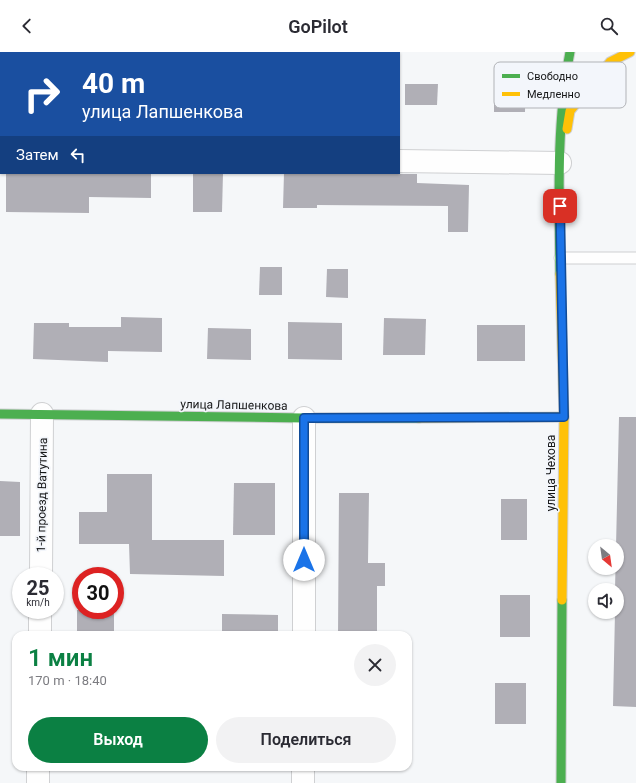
<!DOCTYPE html>
<html lang="ru">
<head>
<meta charset="utf-8">
<style>
	body { margin:0; font-family:Roboto,sans-serif; background:#f2f2f3; color:#2b2b33; height:100vh; display:flex; flex-direction:column; font-size:15px; white-space:nowrap }
	* { box-sizing:border-box; margin:0 }
	p { font-size:13px; color:#7c7c81 }
	.icon { flex:none; width:22px; height:22px; fill:none; stroke:currentColor; stroke-width:2; stroke-linecap:round; stroke-linejoin:round }
	.map { position:relative; flex:1; overflow:hidden }
	.side { position:absolute; left:12px; top:579px; width:400px; height:140px; display:flex; flex-direction:column; background:#fff; border-radius:12px; box-shadow:0 1px 3px #0004 }
	.side>* { flex:none }
	.top-card { position:absolute; left:0px; top:0px; width:400px; height:122px; box-shadow:0 1px 3px #0004; background:#1a4fa0; color:#fff; overflow:hidden }
	.needle { width:26px; rotate:151deg }
	.controls { position:absolute; left:588px; top:487px; display:grid; gap:8px }
	.controls a { display:grid; place-items:center; width:36px; height:36px; border-radius:50%; background:#fff; box-shadow:0 1px 3px #0004; font-size:20px }
	.speed { position:absolute; left:12px; top:515px; display:flex; gap:8px; font-size:20px; font-weight:700; text-align:center }
	.speed>* { display:grid; place-content:center; width:52px; height:52px; border-radius:50%; background:#fff; box-shadow:0 1px 3px #0004; line-height:1 }
	.speed small { font-size:10px; font-weight:400 }
	.speed .limit { border:6px solid #d22; background:#fff; color:#111 }
	.pin { position:absolute; display:grid; place-items:center; width:34px; height:34px; color:#fff; margin:-17px; border-radius:8px; box-shadow:0 2px 6px #0006 }
	.me { position:absolute; width:44px; margin:-22px; rotate:0deg; stroke-linejoin:round; filter:drop-shadow(0 0 3px #0008) }
	.turn { display:flex; align-items:center; gap:14px; height:84px; padding:0 16px; font-size:18px }
	.turn .icon { width:52px; height:52px; stroke-width:2.5 }
	.turn b { display:block; font-size:28px; line-height:34px }
	.then { display:flex; align-items:center; height:38px; padding:0 16px; background:#0003; gap:8px; font-size:15px }
	.round { display:grid; place-items:center; flex:none; width:42px; height:42px; border-radius:21px; background:#f2f2f3 }
	.summary { display:flex; align-items:center; justify-content:space-between; height:68px; padding:0 16px }
	h1 { font-size:24px; font-weight:600; line-height:30px; color:#0b8043 }
	.primary-button { display:flex; gap:8px; margin-top:auto; padding:8px 16px }
	.primary-button a { flex:1; height:46px; border-radius:24px; background:#0b8043; color:#fff; font-size:16px; font-weight:600; line-height:46px; text-align:center }
	.primary-button a+a { background:#f2f2f3; color:#2b2b33 }
	header { display:flex; justify-content:space-between; align-items:center; height:52px; padding:0 16px; background:#fff; font-size:18px; font-weight:600 }
	.map>svg:first-child { display:block }
	.building { fill:#b0afb6 }
	.lines { fill:none; stroke-linecap:round; stroke-linejoin:round }
	.lane-casing { stroke:#cfd0d2; stroke-width:13 }
	.street-casing { stroke:#cfd0d2; stroke-width:24 }
	.fast-casing { stroke:#cfd0d2; stroke-width:11 }
	.slow-casing { stroke:#cfd0d2; stroke-width:11 }
	.lane { stroke:#fefefe; stroke-width:11 }
	.street { stroke:#fefefe; stroke-width:22 }
	.fast { stroke:#4caf50; stroke-width:9 }
	.slow { stroke:#ffc107; stroke-width:9 }
	.route-casing { stroke:#114b97; stroke-width:10 }
	.route { stroke:#1a73e8; stroke-width:7 }
	.labels { text-anchor:middle; stroke-width:3.5; stroke-linejoin:round; paint-order:stroke }
	.street-label { font-size:12px; fill:#161718; stroke:#f3f6fb }
	.key { fill:#f3f6fb; stroke:#b1b3b7; stroke-width:1 }
	.key-label { font-size:11px; fill:#161718 }
</style>
</head>
<body>
<header><svg class="icon" aria-label="back" viewBox="0 0 24 24"><path d="M15 5l-7 7 7 7"/></svg>GoPilot<svg class="icon" aria-label="search" viewBox="0 0 24 24"><circle cx="10" cy="10" r="6"/><path d="M15 15l6 6"/></svg></header>
<div class="map">
<svg width="636" height="731" viewBox="0 0 636 731">
	<rect width="100%" height="100%" fill="#f5f7f9"/>
	<g class="building">
		<path d="M 494,15 L 526,16 L 525,60 L 494,60 Z"/>
		<path d="M 405,32 L 438,32 L 437,53 L 405,53 Z"/>
		<path d="M 6,121 L 151,121 L 151,146 L 89,145 L 89,161 L 6,160 Z"/>
		<path d="M 193,121 L 223,121 L 222,160 L 193,160 Z"/>
		<path d="M 284,121 L 417,122 L 417,131 L 469,133 L 468,180 L 448,180 L 448,154 L 317,153 L 317,156 L 283,156 Z"/>
		<path d="M 260,215 L 282,215 L 282,243 L 259,243 Z"/>
		<path d="M 327,217 L 348,217 L 348,246 L 326,245 Z"/>
		<path d="M 121,265 L 162,266 L 162,300 L 108,299 L 108,310 L 33,307 L 34,271 L 69,271 L 69,275 L 121,275 Z"/>
		<path d="M 384,266 L 426,267 L 425,303 L 383,303 Z"/>
		<path d="M 288,270 L 342,271 L 342,308 L 288,307 Z"/>
		<rect x="477" y="273" width="48" height="36"/>
		<path d="M 208,276 L 251,277 L 251,308 L 207,307 Z"/>
		<path d="M 619,365 L 636,365 L 636,655 L 613,654 L 615,560 L 617,560 L 617,538 L 615,538 Z"/>
		<path d="M 107,422 L 152,422 L 152,488 L 224,488 L 224,524 L 130,522 L 129,492 L 79,492 L 79,460 L 107,460 Z"/>
		<path d="M 0,429 L 20,430 L 20,484 L 0,484 Z"/>
		<path d="M 234,431 L 275,431 L 275,483 L 233,483 Z"/>
		<path d="M 339,441 L 369,441 L 368,511 L 385,511 L 385,534 L 377,534 L 377,583 L 338,583 Z"/>
		<rect x="501" y="447" width="26" height="41"/>
		<rect x="500" y="543" width="30" height="42"/>
		<rect x="77" y="558" width="37" height="25"/>
		<path d="M 222,562 L 278,563 L 278,583 L 222,583 Z"/>
		<rect x="495" y="631" width="31" height="41"/>
	</g>
	<g class="lines">
		<g class="lane-casing">
			<path id="lane" d="M 560,206 L 636,206"/>
		</g>
		<g class="street-casing">
			<g id="street">
				<path d="M 0,103 L 1,104"/>
				<path d="M 399,109 L 560,111"/>
				<path d="M 41,524 L 42,362"/>
				<path d="M 40,583 L 40,558"/>
				<path d="M 304,583 L 304,366"/>
				<path d="M 38,731 L 38,715"/>
				<path d="M 303,731 L 303,715"/>
			</g>
		</g>
		<g class="fast-casing">
			<g id="fast">
				<path d="M 560,222 C 559,149 556,72 570,0"/>
				<path d="M 0,362 L 304,366 L 419,366"/>
				<path d="M 561,731 L 562,548"/>
			</g>
		</g>
		<g class="slow-casing">
			<g id="slow">
				<path d="M 567,77 L 570,59 L 610,10 L 630,0"/>
				<path d="M 560,222 L 564,365 L 562,548"/>
				<path d="M 419,366 L 564,365"/>
			</g>
		</g>
		<use href="#lane" class="lane"/>
		<use href="#street" class="street"/>
		<use href="#fast" class="fast"/>
		<use href="#slow" class="slow"/>
	</g>
	<g class="lines">
		<g class="route-casing">
			<path id="route" d="M 304,508 L 304,366 L 564,365 L 560,154"/>
		</g>
		<use href="#route" class="route"/>
	</g>
	<g class="labels">
		<g class="street-label">
			<text transform="translate(234 353) rotate(1)" y="4">улица Лапшенкова</text>
			<text transform="translate(551 421) rotate(-90)" y="4">улица Чехова</text>
			<text transform="translate(42 443) rotate(-89)" y="4">1-й проезд Ватутина</text>
		</g>
	</g>
	<rect x="494" y="10" width="132" height="46" rx="6" class="key"/>
	<rect x="502" y="22" width="18" height="4" fill="#4caf50"/>
	<rect x="502" y="40" width="18" height="4" fill="#ffc107"/>
	<g class="key-label">
		<text x="527" y="28">Свободно</text>
		<text x="527" y="46">Медленно</text>
	</g>
</svg>
<div class="controls">
<a><svg class="needle" viewBox="-14 -14 28 28"><path d="M0-13l5 13h-10z" fill="#e53935"/><path d="M0 13l5-13h-10z" fill="#7c7c81"/></svg></a>
<a><svg class="icon" aria-label="sound" viewBox="0 0 24 24"><path d="M4 9h4l5-4v14l-5-4H4zM17 9q2 3 0 6"/></svg></a>
</div>
<div class="speed"><div>25<small>km/h</small></div><div class="limit">30</div></div>
<div class="pin" style="left:560px;top:154px;background:#d93025"><svg class="icon" aria-label="arrive" viewBox="0 0 24 24"><path d="M6 21V4h12l-3 4 3 4H6"/></svg></div>
<svg class="me" style="left:304px;top:508px" viewBox="-20 -20 40 40"><circle r="19" fill="#fff"/><path d="M0-13L10 11 0 6-10 11z" fill="#1a73e8"/></svg>
<div class="top-card">
<div class="turn"><svg class="icon" aria-label="right" viewBox="0 0 24 24"><path d="M7 20v-9h11M14 6l5 5-5 5"/></svg><div><b>40 m</b>улица Лапшенкова</div></div>
<div class="then">Затем<svg class="icon" aria-label="left" viewBox="0 0 24 24"><path d="M17 20v-9H6M10 6l-5 5 5 5"/></svg></div>
</div>
<section class="side">
<div class="summary"><div><h1>1 мин</h1><p>170 m · 18:40</p></div><a class="round"><svg class="icon" aria-label="close" viewBox="0 0 24 24"><path d="M6 6l12 12M18 6L6 18"/></svg></a></div>
<div class="primary-button"><a>Выход</a><a>Поделиться</a></div>
</section>
</div>
</body>
</html>
